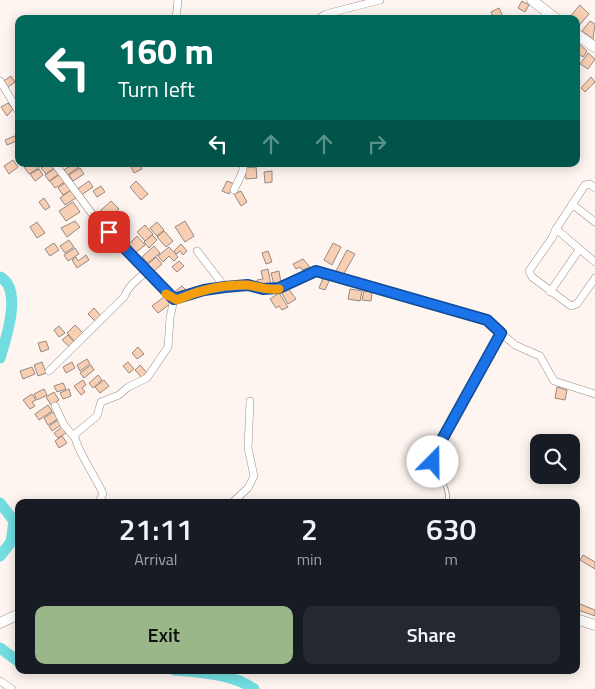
<!DOCTYPE html>
<html lang="en">
<head>
<meta charset="utf-8">
<style>
	body { margin:0; font-family:"Titillium Web",sans-serif; background:#242831; color:#f1f3f6; height:100vh; display:flex; flex-direction:column; font-size:19px; white-space:nowrap }
	* { box-sizing:border-box; margin:0 }
	p { font-size:16px; color:#9ea1a6 }
	.icon { flex:none; width:28px; height:28px; fill:none; stroke:currentColor; stroke-width:2; stroke-linecap:round; stroke-linejoin:round }
	.map { position:relative; flex:1; overflow:hidden }
	.side { position:absolute; left:15px; top:499px; width:565px; height:175px; display:flex; flex-direction:column; background:#171b24; border-radius:10px; box-shadow:0 2px 12px #0003 }
	.side>* { flex:none }
	.banner { position:absolute; left:15px; top:15px; width:565px; height:152px; border-radius:10px; box-shadow:0 2px 12px #0003; background:#00695c; color:#fff; overflow:hidden }
	.buttons { position:absolute; left:530px; top:434px; display:grid; gap:10px }
	.buttons a { display:grid; place-items:center; width:50px; height:50px; border-radius:10px; background:#171b24; box-shadow:0 2px 12px #0003; font-size:25px }
	.pin { position:absolute; display:grid; place-items:center; width:42px; height:42px; color:#fff; margin:-21px; border-radius:10px; box-shadow:0 2px 8px #0006 }
	.me { position:absolute; width:55px; margin:-28px; rotate:22deg; stroke-linejoin:round; filter:drop-shadow(0 0 4px #0008) }
	.turn { display:flex; align-items:center; gap:18px; height:105px; padding:0 20px; font-size:22px }
	.turn .icon { width:65px; height:65px; stroke-width:2.5 }
	.turn b { display:block; font-size:35px; line-height:42px }
	.lanes { display:flex; align-items:center; height:48px; padding:0 20px; background:#0003; justify-content:center; gap:25px; direction:ltr }
	.lanes .off { opacity:.35 }
	.eta { display:flex; justify-content:space-evenly; align-items:center; height:85px; text-align:center }
	.eta b { font-size:30px; font-weight:600; line-height:35px }
	.cta { display:flex; gap:10px; margin-top:auto; padding:10px 20px }
	.cta a { flex:1; height:58px; border-radius:10px; background:#99b788; color:#111; font-size:20px; font-weight:600; line-height:58px; text-align:center }
	.cta a+a { background:#242831; color:#f1f3f6 }
	.map>svg:first-child { display:block }
	.lines { fill:none; stroke-linecap:round; stroke-linejoin:round }
	.river { stroke:#71dde0; stroke-width:11 }
	.building { fill:#f9cfb4; stroke:#968981 }
	.lane-casing { stroke:#9b8e85; stroke-width:4.5 }
	.street-casing { stroke:#9b8e85; stroke-width:8 }
	.secondary-casing { stroke:#9b8e85; stroke-width:11 }
	.lane { stroke:#fff; stroke-width:3 }
	.street { stroke:#fff; stroke-width:7 }
	.secondary { stroke:#fff; stroke-width:10 }
	.route-casing { stroke:#114b97; stroke-width:12 }
	.route { stroke:#1a73e8; stroke-width:9 }
	.slow { stroke:#f59e0b; stroke-width:9 }
</style>
</head>
<body>
<div class="map">
<svg width="595" height="689" viewBox="0 0 595 689">
	<rect width="100%" height="100%" fill="#fef5f0"/>
	<g class="lines">
		<g class="river">
			<path d="M 0,277 C 23,289 6,339 0,358"/>
			<path d="M 0,503 L 14,521 L 11,542 L 0,556"/>
			<path d="M 0,648 L 19,662"/>
			<path d="M 174,670 C 199,672 234,674 254,689"/>
		</g>
	</g>
	<g class="building">
		<path d="M 522,1 L 529,5 L 525,12 L 518,8 Z"/>
		<path d="M 580,5 L 589,14 L 577,28 L 576,19 L 568,19 Z"/>
		<path d="M 499,8 L 504,19 L 494,19 L 491,12 Z"/>
		<path d="M 590,21 L 595,24 L 593,39 L 582,31 Z"/>
		<path d="M 579,44 L 587,51 L 583,57 L 576,52 Z"/>
		<path d="M 588,53 L 595,59 L 588,69 L 580,64 Z"/>
		<path d="M 11,76 L 15,82 L 7,88 L 2,82 Z"/>
		<path d="M 591,77 L 595,82 L 585,92 L 581,88 Z"/>
		<path d="M 8,103 L 13,109 L 7,116 L 1,107 Z"/>
		<path d="M 17,135 L 19,140 L 7,145 L 5,140 Z"/>
		<path d="M 13,160 L 18,167 L 9,174 L 4,166 Z"/>
		<path d="M 28,164 L 36,164 L 39,168 L 29,174 L 24,167 Z"/>
		<path d="M 47,164 L 52,164 L 54,168 L 46,174 L 41,168 Z"/>
		<path d="M 73,164 L 76,164 L 79,167 L 67,175 L 64,170 Z"/>
		<path d="M 132,164 L 139,164 L 142,169 L 134,173 L 130,165 Z"/>
		<path d="M 256,167 L 257,178 L 246,179 L 245,168 Z"/>
		<path d="M 55,168 L 59,174 L 49,181 L 45,175 Z"/>
		<path d="M 80,168 L 84,174 L 73,181 L 69,175 Z"/>
		<path d="M 39,169 L 43,175 L 35,181 L 30,174 Z"/>
		<path d="M 272,171 L 272,182 L 265,183 L 264,172 Z"/>
		<path d="M 60,174 L 65,182 L 55,188 L 50,181 Z"/>
		<path d="M 89,181 L 93,187 L 80,196 L 76,190 Z"/>
		<path d="M 136,181 L 148,194 L 141,200 L 130,187 Z"/>
		<path d="M 227,181 L 234,184 L 229,194 L 222,191 Z"/>
		<path d="M 66,182 L 71,190 L 63,195 L 58,188 Z"/>
		<path d="M 101,186 L 105,192 L 97,197 L 93,191 Z"/>
		<path d="M 71,190 L 76,198 L 65,205 L 60,198 Z"/>
		<path d="M 241,191 L 247,202 L 241,206 L 234,194 Z"/>
		<path d="M 44,198 L 50,207 L 45,210 L 39,202 Z"/>
		<path d="M 111,201 L 119,209 L 106,220 L 99,212 Z"/>
		<path d="M 73,202 L 80,212 L 66,221 L 59,211 Z"/>
		<path d="M 75,221 L 80,227 L 67,237 L 61,228 Z"/>
		<path d="M 185,221 L 194,236 L 185,242 L 175,227 Z"/>
		<path d="M 37,222 L 45,233 L 37,238 L 30,227 Z"/>
		<path d="M 157,222 L 164,230 L 157,236 L 150,228 Z"/>
		<path d="M 145,225 L 153,234 L 145,241 L 137,232 Z"/>
		<path d="M 164,231 L 173,241 L 166,247 L 157,237 Z"/>
		<path d="M 152,235 L 157,240 L 149,248 L 144,242 Z"/>
		<path d="M 137,236 L 145,245 L 134,254 L 127,246 Z"/>
		<path d="M 69,240 L 74,247 L 65,253 L 60,246 Z"/>
		<path d="M 54,243 L 59,250 L 50,256 L 45,249 Z"/>
		<path d="M 333,243 L 341,247 L 332,265 L 324,260 Z"/>
		<path d="M 181,244 L 187,251 L 183,255 L 180,251 L 177,254 L 174,251 Z"/>
		<path d="M 154,246 L 160,253 L 148,263 L 142,257 Z"/>
		<path d="M 169,247 L 178,257 L 174,261 L 169,256 L 163,262 L 158,256 Z"/>
		<path d="M 75,248 L 79,254 L 68,261 L 64,255 Z"/>
		<path d="M 347,250 L 355,254 L 343,275 L 336,271 Z"/>
		<path d="M 268,251 L 272,262 L 266,264 L 262,253 Z"/>
		<path d="M 86,255 L 89,260 L 77,268 L 72,260 L 76,257 L 78,261 Z"/>
		<path d="M 156,257 L 162,264 L 152,273 L 146,266 Z"/>
		<path d="M 303,259 L 310,267 L 302,270 L 300,267 L 296,269 L 293,264 Z"/>
		<path d="M 179,261 L 184,266 L 177,272 L 172,267 Z"/>
		<path d="M 268,269 L 271,285 L 259,287 L 257,280 L 263,279 L 261,271 Z"/>
		<path d="M 279,271 L 281,283 L 274,285 L 271,273 Z"/>
		<path d="M 324,276 L 330,279 L 325,290 L 319,288 Z"/>
		<path d="M 182,286 L 186,290 L 178,298 L 173,293 Z"/>
		<path d="M 288,288 L 296,299 L 288,304 L 281,292 Z"/>
		<path d="M 350,289 L 362,291 L 360,301 L 348,299 Z"/>
		<path d="M 364,291 L 372,292 L 371,301 L 362,300 Z"/>
		<path d="M 279,293 L 288,307 L 282,310 L 279,306 L 276,308 L 270,299 Z"/>
		<path d="M 164,297 L 170,304 L 158,313 L 152,306 Z"/>
		<path d="M 94,308 L 101,316 L 96,322 L 88,314 Z"/>
		<path d="M 75,325 L 84,334 L 75,342 L 67,333 Z"/>
		<path d="M 59,326 L 65,333 L 59,337 L 54,330 Z"/>
		<path d="M 68,335 L 75,343 L 70,347 L 62,340 Z"/>
		<path d="M 46,341 L 49,349 L 41,352 L 38,343 Z"/>
		<path d="M 138,347 L 144,354 L 137,359 L 132,353 Z"/>
		<path d="M 87,359 L 90,364 L 80,371 L 77,365 Z"/>
		<path d="M 42,362 L 46,373 L 38,376 L 34,365 Z"/>
		<path d="M 72,362 L 75,368 L 66,373 L 63,367 Z"/>
		<path d="M 128,362 L 134,369 L 129,373 L 123,366 Z"/>
		<path d="M 91,365 L 94,370 L 84,378 L 80,373 Z"/>
		<path d="M 140,365 L 148,374 L 143,379 L 135,370 Z"/>
		<path d="M 32,367 L 35,374 L 23,379 L 20,371 Z"/>
		<path d="M 98,375 L 102,380 L 93,388 L 89,383 Z"/>
		<path d="M 83,380 L 86,385 L 82,388 L 85,392 L 81,395 L 74,386 Z"/>
		<path d="M 104,380 L 109,386 L 100,393 L 95,387 Z"/>
		<path d="M 63,383 L 66,389 L 57,392 L 54,386 Z"/>
		<path d="M 557,387 L 567,390 L 565,400 L 555,398 Z"/>
		<path d="M 44,389 L 47,395 L 37,400 L 34,394 Z"/>
		<path d="M 69,389 L 71,396 L 63,399 L 60,393 Z"/>
		<path d="M 54,392 L 59,400 L 51,405 L 46,397 Z"/>
		<path d="M 32,394 L 36,400 L 32,402 L 35,406 L 30,409 L 23,400 Z"/>
		<path d="M 48,405 L 52,411 L 39,420 L 35,414 Z"/>
		<path d="M 53,412 L 58,419 L 48,425 L 44,418 Z"/>
		<path d="M 58,420 L 61,425 L 52,431 L 49,426 Z"/>
		<path d="M 62,427 L 66,433 L 58,438 L 54,433 Z"/>
		<path d="M 62,436 L 67,443 L 59,448 L 55,441 Z"/>
		<path d="M 583,555 L 595,562 L 595,569 L 580,560 Z"/>
		<path d="M 580,604 L 595,610 L 595,616 L 578,610 Z"/>
	</g>
	<g class="lines">
		<g class="lane-casing">
			<path id="lane" d="M 447,502 C 451,484 432,472 434,455 L 501,334"/>
		</g>
		<g class="street-casing">
			<g id="street">
				<path d="M 176,19 L 178,0"/>
				<path d="M 318,19 L 326,14 L 380,0"/>
				<path d="M 0,81 L 19,112"/>
				<path d="M 55,164 L 96,219 L 171,298 C 181,301 194,292 204,290 C 218,287 233,285 247,285 C 257,286 267,292 278,289 C 292,285 305,270 320,272 L 468,316 L 487,321 L 515,345 L 540,356 L 554,381 L 595,394"/>
				<path d="M 234,190 L 242,173 L 244,164"/>
				<path d="M 572,204 L 595,222"/>
				<path d="M 556,229 L 585,185 L 590,184 L 595,188"/>
				<path d="M 197,251 L 225,287"/>
				<path d="M 595,262 L 556,229 L 552,238 L 529,271 L 532,277 L 571,306 L 577,304 L 595,278"/>
				<path d="M 550,292 L 579,250"/>
				<path d="M 49,371 L 124,297 C 128,286 137,280 146,272"/>
				<path d="M 55,406 L 64,425 L 74,437"/>
				<path d="M 99,502 L 103,494 C 98,480 73,445 75,434 L 97,416 L 101,402 L 119,395 L 128,387 L 147,378 L 151,372 L 168,347 L 170,318 L 174,299"/>
				<path d="M 233,502 L 248,488 L 254,476 L 248,448 L 250,401"/>
				<path d="M 0,681 L 12,689"/>
			</g>
		</g>
		<g class="secondary-casing">
			<g id="secondary">
				<path d="M 532,0 L 556,19"/>
				<path d="M 576,34 L 595,47"/>
				<path d="M 576,619 L 595,625"/>
				<path d="M 0,623 L 19,614"/>
			</g>
		</g>
		<use href="#lane" class="lane"/>
		<use href="#street" class="street"/>
		<use href="#secondary" class="secondary"/>
	</g>
	<g class="lines">
		<g class="route-casing">
			<path id="route" d="M 109,232 L 174,299 L 204,290 L 225,287 L 248,285 L 263,289 L 279,288 L 316,271 L 487,320 L 501,333 L 434,454 L 433,462"/>
		</g>
		<use href="#route" class="route"/>
		<path class="slow" d="M 166,294 L 177,300 C 199,290 223,284 247,285 C 258,286 267,291 279,289"/>
	</g>
</svg>
<div class="buttons">
<a><svg class="icon" aria-label="search" viewBox="0 0 24 24"><circle cx="10" cy="10" r="6"/><path d="M15 15l6 6"/></svg></a>
</div>
<div class="pin" style="left:109px;top:232px;background:#d93025"><svg class="icon" aria-label="arrive" viewBox="0 0 24 24"><path d="M6 21V4h12l-3 4 3 4H6"/></svg></div>
<svg class="me" style="left:433px;top:462px" viewBox="-20 -20 40 40"><circle r="19" fill="#fff"/><path d="M0-13L10 11 0 6-10 11z" fill="#1a73e8"/></svg>
<div class="banner">
<div class="turn"><svg class="icon" aria-label="left" viewBox="0 0 24 24"><path d="M17 20v-9H6M10 6l-5 5 5 5"/></svg><div><b>160 m</b>Turn left</div></div>
<div class="lanes"><svg class="icon" aria-label="left" viewBox="0 0 24 24"><path d="M17 20v-9H6M10 6l-5 5 5 5"/></svg><svg class="icon off" aria-label="ahead" viewBox="0 0 24 24"><path d="M12 20V5M6 11l6-6 6 6"/></svg><svg class="icon off" aria-label="ahead" viewBox="0 0 24 24"><path d="M12 20V5M6 11l6-6 6 6"/></svg><svg class="icon off" aria-label="right" viewBox="0 0 24 24"><path d="M7 20v-9h11M14 6l5 5-5 5"/></svg></div>
</div>
<section class="side">
<div class="eta">
<div><b>21:11</b><p>Arrival</p></div>
<div><b>2</b><p>min</p></div>
<div><b>630</b><p>m</p></div>
</div>
<div class="cta"><a>Exit</a><a>Share</a></div>
</section>
</div>
</body>
</html>
